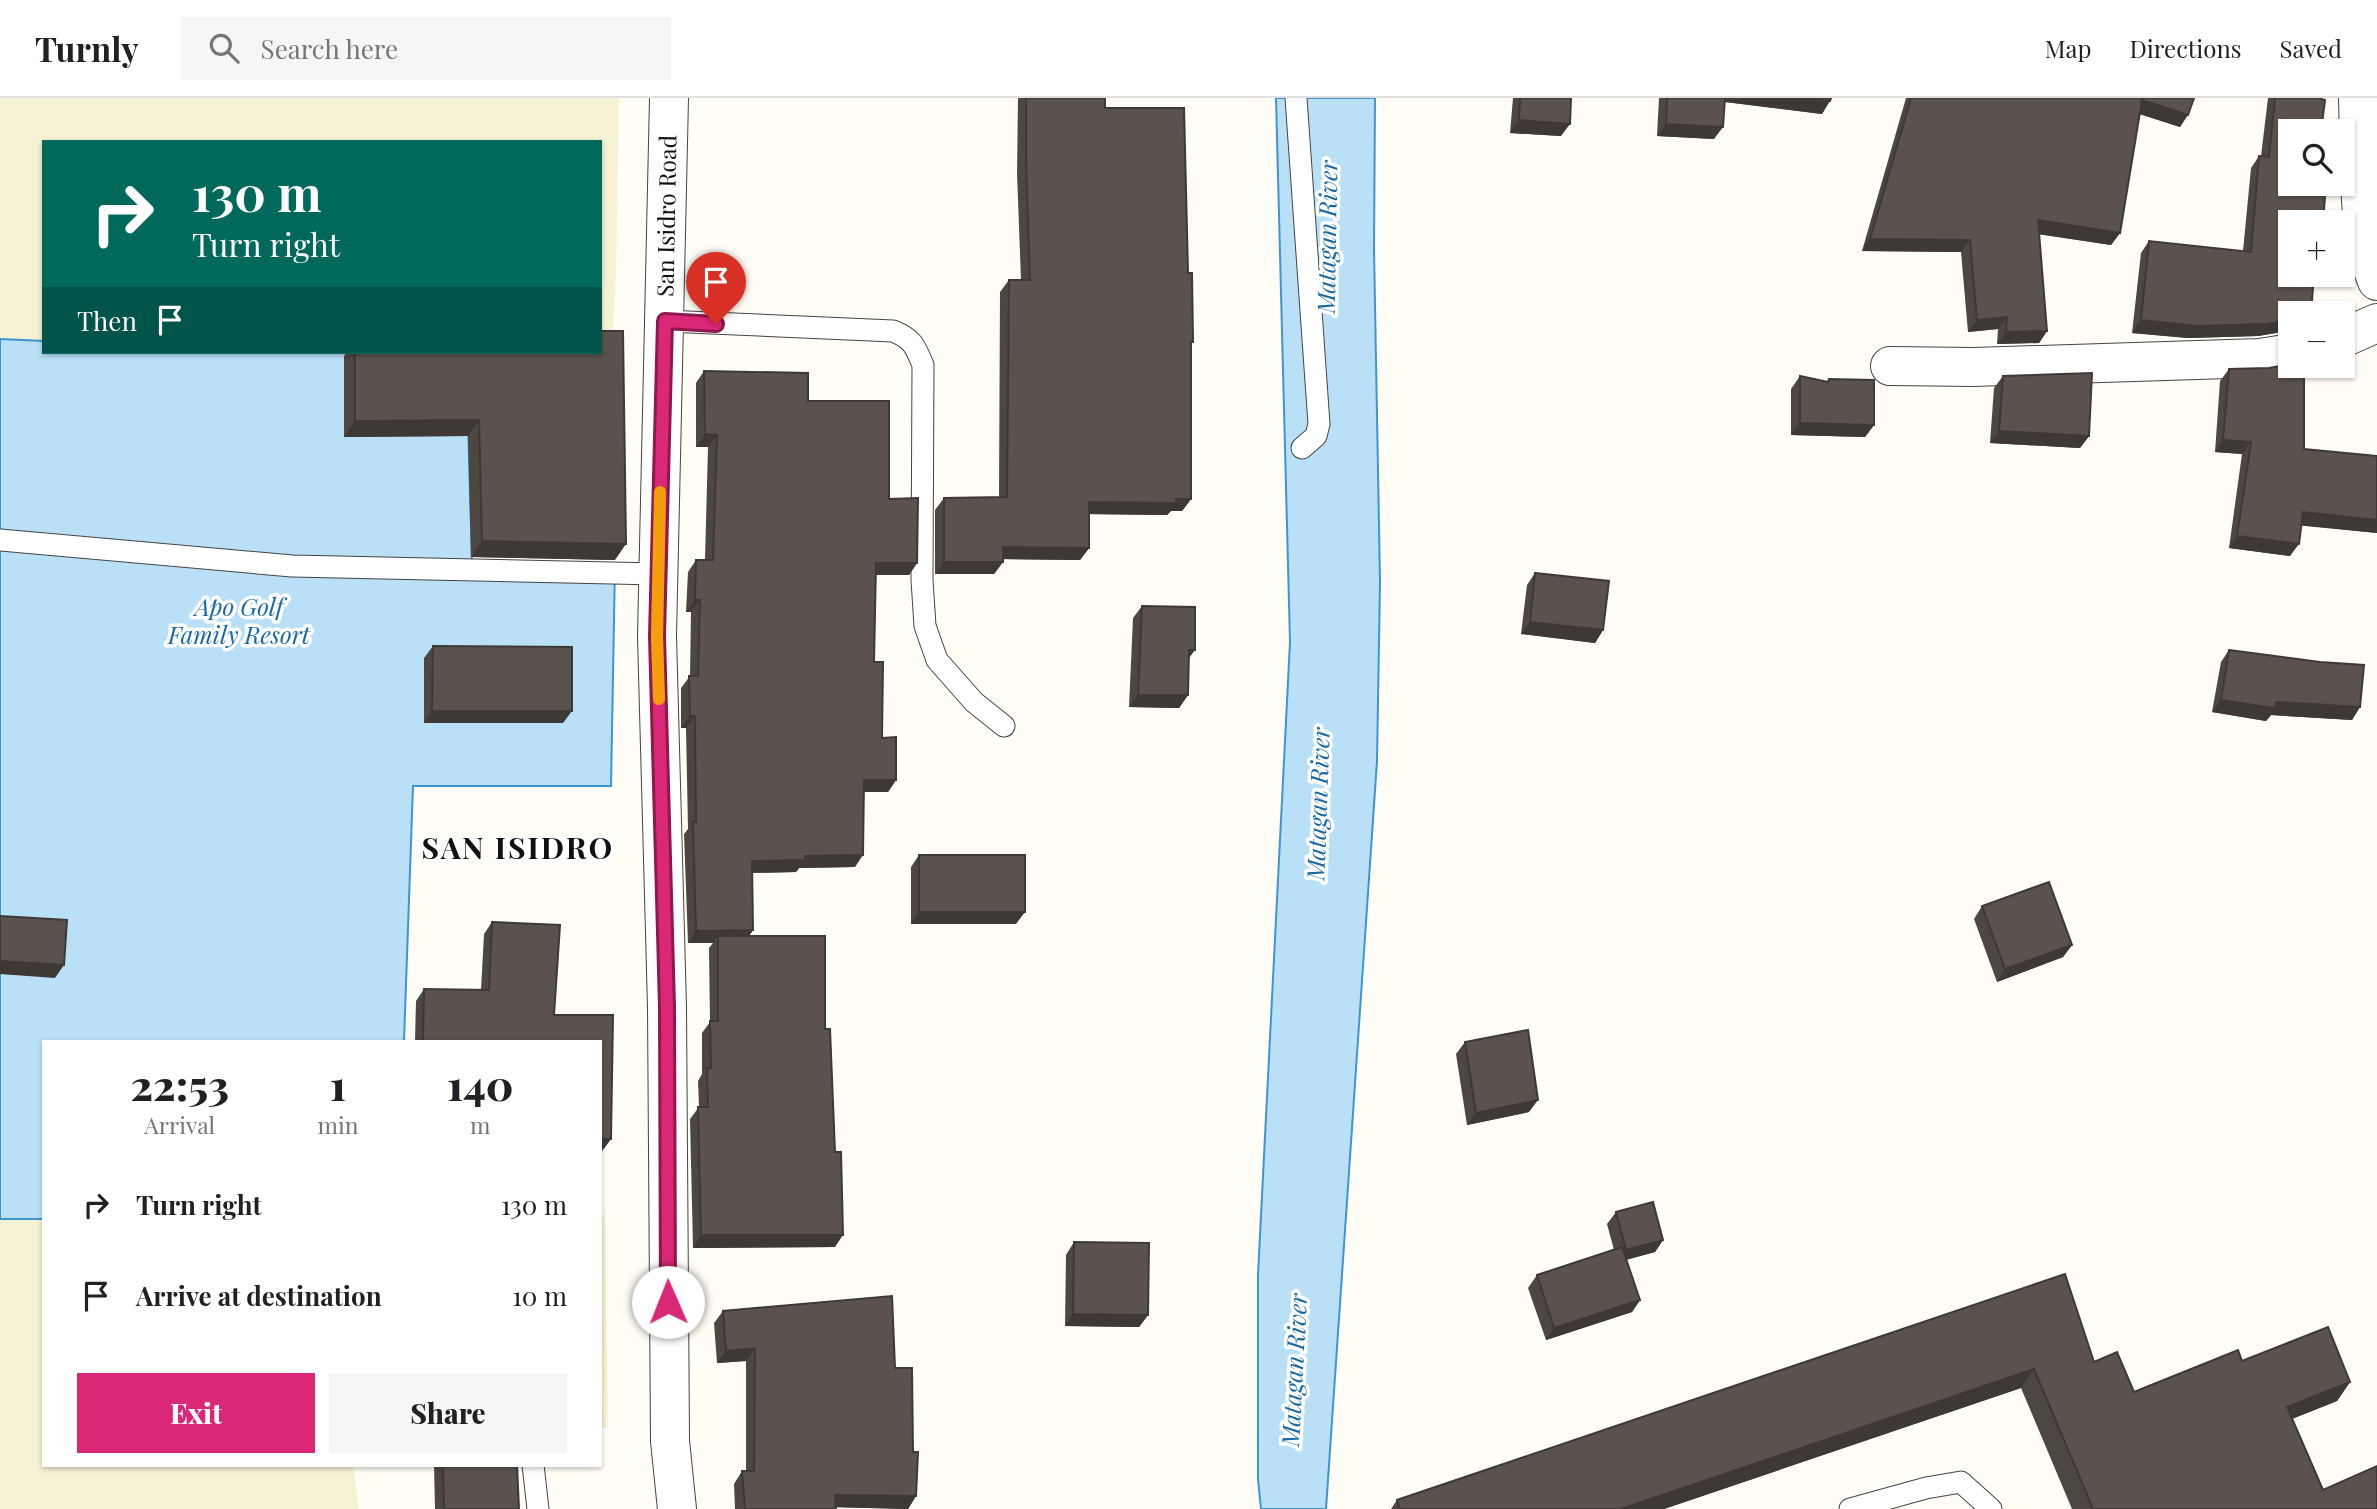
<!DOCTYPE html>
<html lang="en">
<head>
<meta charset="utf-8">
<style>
	body { margin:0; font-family:"Playfair Display",serif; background:#f6f6f6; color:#202124; height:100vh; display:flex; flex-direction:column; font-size:26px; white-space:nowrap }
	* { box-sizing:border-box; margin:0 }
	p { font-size:23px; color:#757577 }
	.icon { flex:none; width:38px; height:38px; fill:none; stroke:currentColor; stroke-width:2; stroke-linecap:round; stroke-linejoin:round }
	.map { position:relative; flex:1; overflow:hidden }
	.side { position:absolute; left:42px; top:942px; width:560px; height:427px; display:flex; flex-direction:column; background:#fff; border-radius:0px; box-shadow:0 2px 5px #0004 }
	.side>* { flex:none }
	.hud { position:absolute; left:42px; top:42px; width:560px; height:214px; border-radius:0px; box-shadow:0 2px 5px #0004; background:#00695c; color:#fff; overflow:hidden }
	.tools { position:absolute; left:2278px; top:21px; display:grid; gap:14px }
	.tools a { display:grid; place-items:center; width:77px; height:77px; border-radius:0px; background:#fff; box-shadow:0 2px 5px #0004; font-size:35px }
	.pin { position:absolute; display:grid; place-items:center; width:60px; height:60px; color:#fff; margin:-72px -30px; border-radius:50% 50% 50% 0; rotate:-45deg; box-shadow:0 0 7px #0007 }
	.pin .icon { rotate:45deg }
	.me { position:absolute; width:77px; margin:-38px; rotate:359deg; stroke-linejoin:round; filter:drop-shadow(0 0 5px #0008) }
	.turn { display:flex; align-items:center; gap:24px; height:147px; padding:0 35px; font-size:32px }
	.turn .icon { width:91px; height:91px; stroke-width:2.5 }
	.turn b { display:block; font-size:49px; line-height:60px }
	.then { display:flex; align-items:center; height:66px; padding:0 35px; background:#0003; gap:14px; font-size:26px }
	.eta { display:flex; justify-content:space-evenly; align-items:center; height:119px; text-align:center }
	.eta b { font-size:42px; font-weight:800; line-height:49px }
	.primary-button { display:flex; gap:14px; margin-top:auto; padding:14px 35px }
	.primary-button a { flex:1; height:80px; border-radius:0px; background:#db2777; color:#fff; font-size:28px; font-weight:800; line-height:80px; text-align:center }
	.primary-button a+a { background:#f6f6f6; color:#202124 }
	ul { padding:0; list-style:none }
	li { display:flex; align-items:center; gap:21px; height:91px; padding:0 35px }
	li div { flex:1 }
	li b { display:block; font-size:26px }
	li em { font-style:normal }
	header { display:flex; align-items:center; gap:42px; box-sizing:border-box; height:98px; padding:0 35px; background:#fff; border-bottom:2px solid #e0e0e0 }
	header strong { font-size:33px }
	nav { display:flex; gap:38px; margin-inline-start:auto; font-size:24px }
	.search { width:490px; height:63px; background:#f6f6f6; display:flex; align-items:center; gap:18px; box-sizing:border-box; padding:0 24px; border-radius:0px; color:#757577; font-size:26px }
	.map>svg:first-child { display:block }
	.farmland { fill:#f6f3d4 }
	.water { fill:#b9e0f7; stroke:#3f96cf; stroke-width:2 }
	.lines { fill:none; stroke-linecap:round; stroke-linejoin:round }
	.service-casing { stroke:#444; stroke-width:23 }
	.minor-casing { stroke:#444; stroke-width:40 }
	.tertiary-casing { stroke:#444; stroke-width:40 }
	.service { stroke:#fff; stroke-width:21 }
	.minor { stroke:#fff; stroke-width:38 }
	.tertiary { stroke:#fff; stroke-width:38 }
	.wall { fill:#4d4742 }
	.shaded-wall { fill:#3f3936 }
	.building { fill:#5a524d; stroke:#3f3936; stroke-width:2 }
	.route-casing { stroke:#8e194d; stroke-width:18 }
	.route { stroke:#db2777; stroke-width:12 }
	.slow { stroke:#f59e0b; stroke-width:12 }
	.labels { text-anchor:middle; stroke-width:7; stroke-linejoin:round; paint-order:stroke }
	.street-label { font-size:23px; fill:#111; stroke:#fff }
	.water-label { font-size:24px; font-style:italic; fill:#1768a6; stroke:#fff }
	.district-label { font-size:30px; font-weight:bold; letter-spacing:2px; fill:#111; stroke:#fff }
</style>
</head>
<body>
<header>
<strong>Turnly</strong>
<div class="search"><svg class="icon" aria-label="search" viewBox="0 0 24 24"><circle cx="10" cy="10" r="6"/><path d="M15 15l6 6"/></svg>Search here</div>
<nav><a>Map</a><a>Directions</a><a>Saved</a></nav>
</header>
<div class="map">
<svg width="2377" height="1411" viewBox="0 0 2377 1411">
	<rect width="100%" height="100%" fill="#fffdf5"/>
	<g class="farmland">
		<path d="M 0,0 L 619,0 L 616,177 L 612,249 L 600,249 L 600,44 L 44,44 L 44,243 L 0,241 Z"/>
		<path d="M 600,1117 L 605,1117 L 608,1330 L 600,1331 Z"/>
		<path d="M 44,1120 L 44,1367 L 353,1367 L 359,1411 L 0,1411 L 0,1121 Z"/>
	</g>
	<g class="water">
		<path d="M 1276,0 L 1375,0 L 1374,151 L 1380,484 L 1377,663 L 1326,1411 L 1261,1411 L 1258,1381 L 1258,1177 L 1290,544 Z"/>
		<path d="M 0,241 L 44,243 L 44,254 L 466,254 L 472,467 L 615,467 L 611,688 L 413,688 L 404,943 L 44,943 L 44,1121 L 0,1121 Z"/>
	</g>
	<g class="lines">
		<g class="service-casing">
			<g id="service">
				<path d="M 1296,0 L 1319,326 L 1316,338 L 1302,350"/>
				<path d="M 665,223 L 893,233 C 913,241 915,248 923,267 L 922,482 L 925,528 L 937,562 L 974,604 L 1004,628"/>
				<path d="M 0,442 L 292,468 L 658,476"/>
				<path d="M 533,1367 L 538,1411"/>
				<path d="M 1850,1411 L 1926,1390 L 1961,1384 L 1991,1411"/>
			</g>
		</g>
		<g class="minor-casing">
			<g id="minor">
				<path d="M 2358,0 C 2360,56 2356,132 2377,183"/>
				<path d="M 2343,240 L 2377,225"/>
				<path d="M 1890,268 L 1973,269 L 2260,260 L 2291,255"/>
			</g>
		</g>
		<g class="tertiary-casing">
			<path id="tertiary" d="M 669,0 L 657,538 L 667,909 L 670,1343 L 677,1411"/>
		</g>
		<use href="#service" class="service"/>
		<use href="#minor" class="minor"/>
		<use href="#tertiary" class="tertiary"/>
	</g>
	<g class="wall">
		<path d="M 1018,0 L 1105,0 L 1105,10 L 1188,175 L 1191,246 L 1191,401 L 1182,413 L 1171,413 L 1167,417 L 1089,416 L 1089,450 L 1080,462 L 1003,461 L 1003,464 L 994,476 L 935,476 L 935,412 L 944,400 L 999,399 L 1000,194 L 1009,182 L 1021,182 L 1017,75 Z"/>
		<path d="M 1513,0 L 1571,0 L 1561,38 L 1510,35 Z"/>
		<path d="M 1659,0 L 1831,0 L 1822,16 L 1725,4 L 1714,41 L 1657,38 Z"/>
		<path d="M 1906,0 L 2194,0 L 2180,29 L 2140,16 L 2120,135 L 2111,147 L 2039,136 L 2047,233 L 2039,245 L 1997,246 L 1998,231 L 1968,234 L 1961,154 L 1862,153 Z"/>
		<path d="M 2268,0 L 2318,0 L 2288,233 L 2258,238 L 2188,240 L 2132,235 L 2141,155 L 2149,143 L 2243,153 L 2251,70 L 2259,58 L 2261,58 Z"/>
		<path d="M 347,254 L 600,254 L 615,462 L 471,459 L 468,338 L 344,339 L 344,258 Z"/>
		<path d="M 2229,271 L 2304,351 L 2377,358 L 2377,435 L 2301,427 L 2290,458 L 2229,450 L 2242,356 L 2215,354 L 2220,283 Z"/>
		<path d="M 704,273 L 808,303 L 889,401 L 917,465 L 909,477 L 876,477 L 874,564 L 882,640 L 896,682 L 888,694 L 864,694 L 855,769 L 799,770 L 796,774 L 752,775 L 753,832 L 749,838 L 825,931 L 835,1149 L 693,1150 L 690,1021 L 699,1009 L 698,983 L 702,976 L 702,935 L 710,924 L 709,850 L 713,845 L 688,845 L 684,736 L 688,731 L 686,630 L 681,630 L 681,590 L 690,578 L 691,514 L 686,514 L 688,474 L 696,462 L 705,462 L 708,349 L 696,349 L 696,285 Z"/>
		<path d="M 1800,278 L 1827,284 L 1829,281 L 1874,327 L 1865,339 L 1791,337 L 1791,291 Z"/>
		<path d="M 2003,278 L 2089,338 L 2080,350 L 1990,345 L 1994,290 Z"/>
		<path d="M 1535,475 L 1603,532 L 1595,545 L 1521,536 L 1527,487 Z"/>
		<path d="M 1142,508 L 1188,561 L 1188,597 L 1179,610 L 1129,609 L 1133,520 Z"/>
		<path d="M 433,548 L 563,625 L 424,625 L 424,560 Z"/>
		<path d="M 2229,552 L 2360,609 L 2352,622 L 2271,617 L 2266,623 L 2212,614 L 2221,564 Z"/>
		<path d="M 919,757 L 1016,826 L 911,826 L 911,769 Z"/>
		<path d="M 1982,808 L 2072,847 L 2063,859 L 1997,884 L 1974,821 Z"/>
		<path d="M 492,824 L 560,827 L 554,917 L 613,917 L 611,1041 L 602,1053 L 600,1053 L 600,943 L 415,943 L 416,903 L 424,891 L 481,892 L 484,836 Z"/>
		<path d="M 1465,944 L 1529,1014 L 1467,1027 L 1456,956 Z"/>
		<path d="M 1616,1114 L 1663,1142 L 1655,1154 L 1626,1162 L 1640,1202 L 1632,1214 L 1546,1242 L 1528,1190 L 1537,1177 L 1614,1152 L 1607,1126 Z"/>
		<path d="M 1074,1144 L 1148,1217 L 1139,1229 L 1065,1228 L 1066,1157 Z"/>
		<path d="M 2065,1176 L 2094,1264 L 2134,1294 L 2242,1263 L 2350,1284 L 2337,1303 L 2292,1321 L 2323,1392 L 2377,1411 L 2072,1411 L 2021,1290 L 1664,1411 L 1391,1411 L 1397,1402 Z"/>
		<path d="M 723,1213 L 895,1270 L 913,1354 L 916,1398 L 908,1411 L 835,1409 L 836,1411 L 735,1411 L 734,1386 L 742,1373 L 746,1373 L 746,1263 L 717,1265 L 714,1225 Z"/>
		<path d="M 434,1367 L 517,1367 L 519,1411 L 435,1411 Z"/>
	</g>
	<g class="shaded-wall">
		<path d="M 1719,0 L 1801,0 L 1830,3 L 1822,16 L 1717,3 Z"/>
		<path d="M 2142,2 L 2188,17 L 2180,29 L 2133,14 Z"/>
		<path d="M 1519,22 L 1570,26 L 1561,38 L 1510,35 Z"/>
		<path d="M 1666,26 L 1723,29 L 1714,41 L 1657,38 Z"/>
		<path d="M 2038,122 L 2120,135 L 2111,147 L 2030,135 Z"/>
		<path d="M 1870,141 L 1970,142 L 1961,154 L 1862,153 Z"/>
		<path d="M 2007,219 L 1998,231 L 1968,234 L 1977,222 Z"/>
		<path d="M 2141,222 L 2291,222 L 2291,234 L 2288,233 L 2258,238 L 2188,240 L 2132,235 Z"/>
		<path d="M 2047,233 L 2039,245 L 1997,246 L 2006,234 Z"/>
		<path d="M 479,322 L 468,338 L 344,339 L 355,323 Z"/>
		<path d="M 1800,325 L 1874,327 L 1865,339 L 1791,337 Z"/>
		<path d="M 1999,333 L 2089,338 L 2080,350 L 1990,345 Z"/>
		<path d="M 705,336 L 717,337 L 708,349 L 696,349 Z"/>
		<path d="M 2223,342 L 2251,344 L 2242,356 L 2215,354 Z"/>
		<path d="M 1176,401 L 1191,401 L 1182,413 L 1171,413 L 1167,417 L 1081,416 L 1089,404 Z"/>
		<path d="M 2303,414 L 2377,422 L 2377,435 L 2295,427 Z"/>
		<path d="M 2237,438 L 2299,446 L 2290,458 L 2229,450 Z"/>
		<path d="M 482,443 L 626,446 L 615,462 L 471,459 Z"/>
		<path d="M 1003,449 L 1089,450 L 1080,462 L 994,461 Z"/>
		<path d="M 944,464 L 1003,464 L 994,476 L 935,476 Z"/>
		<path d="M 876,465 L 917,465 L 909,477 L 868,477 Z"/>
		<path d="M 695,502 L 700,502 L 691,514 L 686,514 Z"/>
		<path d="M 1530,524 L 1603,532 L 1595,545 L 1521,536 Z"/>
		<path d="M 1189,552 L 1195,552 L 1186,564 Z"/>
		<path d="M 1138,597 L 1188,597 L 1179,610 L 1129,609 Z"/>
		<path d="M 2221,602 L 2276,604 L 2360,609 L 2352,622 L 2271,617 L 2266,623 L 2212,614 Z"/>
		<path d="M 432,613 L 572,613 L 563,625 L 424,625 Z"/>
		<path d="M 690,618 L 695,618 L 686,630 L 681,630 Z"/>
		<path d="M 864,682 L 896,682 L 888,694 L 856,694 Z"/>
		<path d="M 863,757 L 855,769 L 799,770 L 796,774 L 744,775 L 752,763 L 805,758 Z"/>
		<path d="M 919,814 L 1025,814 L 1016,826 L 911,826 Z"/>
		<path d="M 753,832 L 745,844 L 718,838 L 713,845 L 688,845 L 696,833 Z"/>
		<path d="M 2072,847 L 2063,859 L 1997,884 L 2005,871 Z"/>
		<path d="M 0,863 L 64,867 L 55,880 L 0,876 Z"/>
		<path d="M 1538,1002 L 1529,1014 L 1467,1027 L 1476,1015 Z"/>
		<path d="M 600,1041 L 611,1041 L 602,1053 L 600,1053 Z"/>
		<path d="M 701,1137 L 843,1137 L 835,1149 L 693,1150 Z"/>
		<path d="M 1663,1142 L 1655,1154 L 1617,1164 L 1626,1152 Z"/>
		<path d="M 1640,1202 L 1632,1214 L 1546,1242 L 1554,1230 Z"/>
		<path d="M 1073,1216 L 1148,1217 L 1139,1229 L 1065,1228 Z"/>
		<path d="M 755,1250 L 746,1263 L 717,1265 L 726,1253 Z"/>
		<path d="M 2034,1271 L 2021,1290 L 1664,1411 L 1621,1411 Z"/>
		<path d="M 2350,1284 L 2337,1303 L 2274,1328 L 2287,1309 Z"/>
		<path d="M 835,1397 L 916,1398 L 908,1411 L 826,1409 Z"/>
	</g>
	<g class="building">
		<path d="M 1026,0 L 1105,0 L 1105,10 L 1184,10 L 1188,175 L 1192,175 L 1193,244 L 1191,244 L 1191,401 L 1176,401 L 1176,405 L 1089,404 L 1089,450 L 1003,449 L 1003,464 L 944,464 L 944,400 L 1007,399 L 1009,182 L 1030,182 L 1026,63 Z"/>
		<path d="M 1520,0 L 1571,0 L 1570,26 L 1519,22 Z"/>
		<path d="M 1667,0 L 1725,0 L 1723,29 L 1666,26 Z"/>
		<path d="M 1801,0 L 1831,0 L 1830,3 Z"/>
		<path d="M 1911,0 L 2194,0 L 2188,17 L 2142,2 L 2120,135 L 2038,122 L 2047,233 L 2006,234 L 2007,219 L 1977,222 L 1970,142 L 1870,141 Z"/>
		<path d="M 2275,0 L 2318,0 L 2325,2 L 2321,33 L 2291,33 L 2291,86 L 2326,86 L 2323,124 L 2291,124 L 2291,177 L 2314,177 L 2311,215 L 2291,215 L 2291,222 L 2266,226 L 2197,228 L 2141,222 L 2149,143 L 2251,154 L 2259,58 L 2269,59 Z"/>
		<path d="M 600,233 L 623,233 L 626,446 L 482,443 L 479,322 L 355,323 L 355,254 L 600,254 Z"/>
		<path d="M 2291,266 L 2291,268 L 2304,268 L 2304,351 L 2377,358 L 2377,422 L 2303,414 L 2299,446 L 2237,438 L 2251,344 L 2223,342 L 2229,271 L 2269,270 Z"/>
		<path d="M 704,273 L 808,275 L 808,303 L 889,303 L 889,401 L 918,400 L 917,465 L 876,465 L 874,564 L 883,564 L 882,640 L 896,639 L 896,682 L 864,682 L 863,757 L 805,758 L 805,762 L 752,763 L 753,832 L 696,833 L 693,724 L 696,724 L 695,618 L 690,618 L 689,578 L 698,578 L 700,502 L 695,502 L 696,462 L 713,462 L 717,337 L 705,336 Z"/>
		<path d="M 2092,275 L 2089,338 L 1999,333 L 2003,278 Z"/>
		<path d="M 1800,278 L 1828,284 L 1829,281 L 1874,282 L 1874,327 L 1800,325 Z"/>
		<path d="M 1535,475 L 1609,483 L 1603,532 L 1530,524 Z"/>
		<path d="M 1142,508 L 1195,509 L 1195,552 L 1189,552 L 1188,597 L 1138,597 Z"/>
		<path d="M 433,548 L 572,549 L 572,613 L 432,613 Z"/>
		<path d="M 2229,552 L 2320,564 L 2364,567 L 2360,609 L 2276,604 L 2275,610 L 2221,602 Z"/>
		<rect x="919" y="757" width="106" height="57"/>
		<path d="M 2049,784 L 2072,847 L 2005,871 L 1982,808 Z"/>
		<path d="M 0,818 L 67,822 L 64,867 L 0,863 Z"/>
		<path d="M 492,824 L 560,827 L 554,917 L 613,917 L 611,1041 L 600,1041 L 600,943 L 423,943 L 424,891 L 489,892 Z"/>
		<path d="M 718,838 L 825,838 L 825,931 L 830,931 L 835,1054 L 841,1054 L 843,1137 L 701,1137 L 698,1009 L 708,1009 L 707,970 L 711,970 L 710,923 L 718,923 Z"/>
		<path d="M 1528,932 L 1538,1002 L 1476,1015 L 1465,944 Z"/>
		<path d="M 1653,1104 L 1663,1142 L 1626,1152 L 1616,1114 Z"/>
		<path d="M 1074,1144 L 1149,1145 L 1148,1217 L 1073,1216 Z"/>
		<path d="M 1622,1149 L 1640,1202 L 1554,1230 L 1537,1177 Z"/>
		<path d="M 2065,1176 L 2094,1264 L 2117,1254 L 2134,1294 L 2238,1252 L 2242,1263 L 2328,1229 L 2350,1284 L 2287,1309 L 2323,1392 L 2377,1368 L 2377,1411 L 2093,1411 L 2034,1271 L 1621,1411 L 1400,1411 L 1397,1402 Z"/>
		<path d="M 892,1198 L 895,1270 L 912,1270 L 913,1354 L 918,1354 L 916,1398 L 835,1397 L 836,1411 L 745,1411 L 742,1373 L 754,1373 L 755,1250 L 726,1253 L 723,1213 Z"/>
		<path d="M 443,1367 L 517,1367 L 519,1411 L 444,1411 Z"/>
	</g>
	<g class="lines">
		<g class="route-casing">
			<path id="route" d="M 668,1204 L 667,909 L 657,538 L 665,223 L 716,226"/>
		</g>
		<use href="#route" class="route"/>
		<path class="slow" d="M 659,601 L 657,538 L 660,394"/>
	</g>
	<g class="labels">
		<g class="street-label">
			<text transform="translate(667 118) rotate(-89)" y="8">San Isidro Road</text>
		</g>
		<g class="water-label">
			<text transform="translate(1328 139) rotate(-89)" y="8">Matagan River</text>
			<text x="239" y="518">Apo Golf<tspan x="239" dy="28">Family Resort</tspan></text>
			<text transform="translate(1319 706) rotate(-88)" y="8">Matagan River</text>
			<text transform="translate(1295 1272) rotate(-87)" y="8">Matagan River</text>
		</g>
		<g class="district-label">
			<text x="518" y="761">SAN ISIDRO</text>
		</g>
	</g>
</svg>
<div class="tools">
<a><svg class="icon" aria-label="search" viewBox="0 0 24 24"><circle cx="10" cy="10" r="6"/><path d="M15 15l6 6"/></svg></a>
<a>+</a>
<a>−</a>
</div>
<div class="pin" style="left:716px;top:226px;background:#d93025"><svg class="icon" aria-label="arrive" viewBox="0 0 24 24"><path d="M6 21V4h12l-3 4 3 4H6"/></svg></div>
<svg class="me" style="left:668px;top:1204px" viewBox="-20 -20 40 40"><circle r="19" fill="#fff"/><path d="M0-13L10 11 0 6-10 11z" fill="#db2777"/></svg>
<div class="hud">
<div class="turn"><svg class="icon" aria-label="right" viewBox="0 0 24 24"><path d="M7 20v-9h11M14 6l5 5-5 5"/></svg><div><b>130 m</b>Turn right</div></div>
<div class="then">Then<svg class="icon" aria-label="arrive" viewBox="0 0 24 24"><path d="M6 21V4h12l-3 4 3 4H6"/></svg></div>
</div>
<section class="side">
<div class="eta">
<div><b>22:53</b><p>Arrival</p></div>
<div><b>1</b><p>min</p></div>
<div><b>140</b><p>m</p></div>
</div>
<ul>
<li><svg class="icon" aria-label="right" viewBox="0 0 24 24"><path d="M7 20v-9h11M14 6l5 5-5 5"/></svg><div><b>Turn right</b></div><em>130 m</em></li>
<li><svg class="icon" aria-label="arrive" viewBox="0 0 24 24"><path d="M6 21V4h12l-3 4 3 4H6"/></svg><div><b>Arrive at destination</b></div><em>10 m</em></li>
</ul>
<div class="primary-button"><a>Exit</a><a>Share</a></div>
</section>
</div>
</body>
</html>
